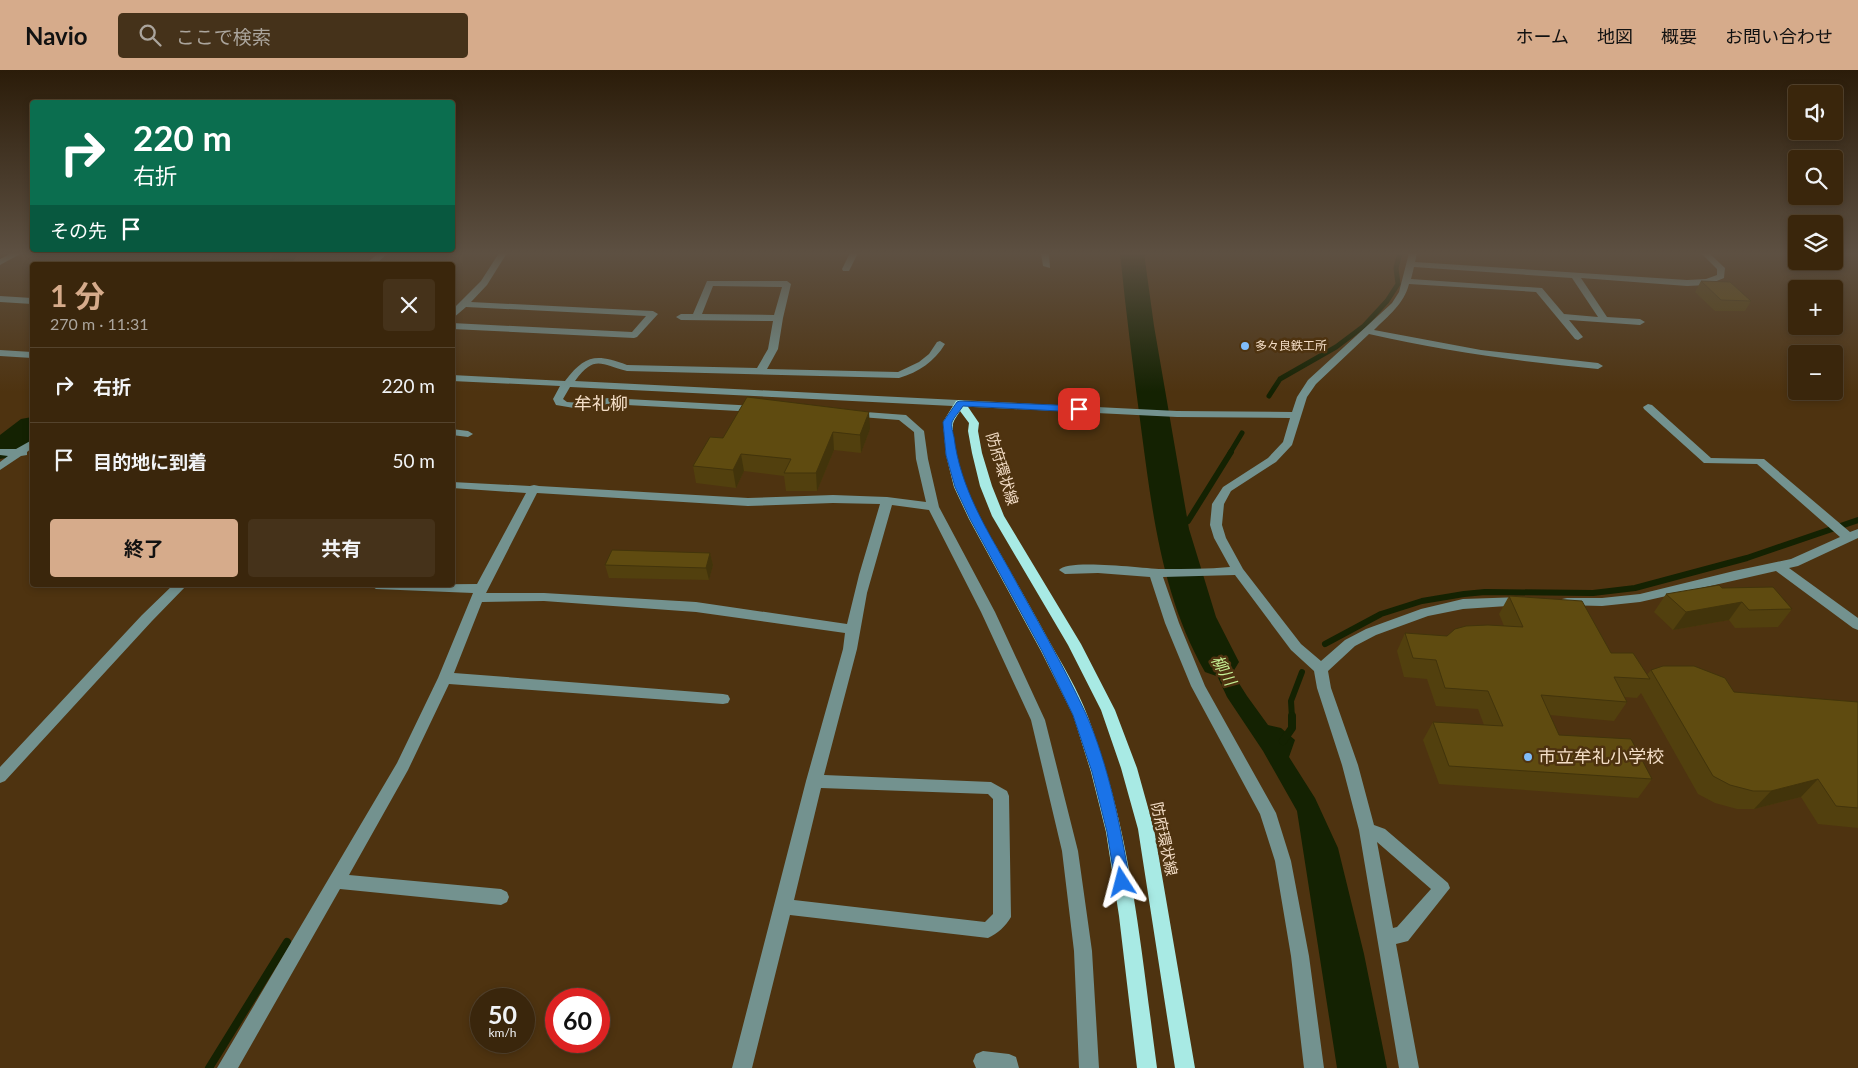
<!DOCTYPE html>
<html lang="ja">
<head>
<meta charset="utf-8">
<style>
	body { margin:0; font-family:Lato,"Noto Sans JP",sans-serif; background:#45321a; color:#f1f3f6; height:100vh; display:flex; flex-direction:column; font-size:19px; white-space:nowrap }
	* { box-sizing:border-box; margin:0 }
	p { font-size:16px; color:#aba59d }
	.icon { flex:none; width:28px; height:28px; fill:none; stroke:currentColor; stroke-width:2; stroke-linecap:round; stroke-linejoin:round }
	.map { position:relative; flex:1; overflow:hidden }
	.sheet { position:absolute; left:30px; top:192px; width:425px; height:325px; display:flex; flex-direction:column; background:#3a260c; border-radius:5px; box-shadow:0 2px 8px #0003,0 0 0 1px #54432d }
	.sheet>* { flex:none }
	.guide { position:absolute; left:30px; top:30px; width:425px; height:152px; border-radius:5px; box-shadow:0 2px 8px #0003,0 0 0 1px #54432d; background:#0b6e4f; color:#fff; overflow:hidden }
	.fabs { position:absolute; left:1788px; top:15px; display:grid; gap:10px }
	.fabs a { display:grid; place-items:center; width:55px; height:55px; border-radius:5px; background:#3a260c; box-shadow:0 2px 8px #0003,0 0 0 1px #54432d; font-size:25px }
	.speed { position:absolute; left:470px; top:918px; display:flex; gap:10px; font-size:25px; font-weight:700; text-align:center }
	.speed>* { display:grid; place-content:center; width:65px; height:65px; border-radius:50%; background:#3a260c; box-shadow:0 2px 8px #0003,0 0 0 1px #54432d; line-height:1 }
	.speed small { font-size:12px; font-weight:400 }
	.speed .limit { border:8px solid #d22; background:#fff; color:#111 }
	.pin { position:absolute; display:grid; place-items:center; width:42px; height:42px; color:#fff; margin:-21px; border-radius:10px; box-shadow:0 2px 8px #0006 }
	.me { position:absolute; width:55px; margin:-28px; rotate:351deg; stroke-linejoin:round; filter:drop-shadow(0 0 4px #0008) }
	.turn { display:flex; align-items:center; gap:18px; height:105px; padding:0 20px; font-size:22px }
	.turn .icon { width:65px; height:65px; stroke-width:2.5 }
	.turn b { display:block; font-size:35px; line-height:42px }
	.then { display:flex; align-items:center; height:48px; padding:0 20px; background:#0003; gap:10px; font-size:19px }
	.round { display:grid; place-items:center; flex:none; width:52px; height:52px; border-radius:5px; background:#45321a }
	.headline { display:flex; align-items:center; justify-content:space-between; height:85px; padding:0 20px }
	h1 { font-size:30px; font-weight:700; line-height:38px; color:#d6ab8b }
	.button { display:flex; gap:10px; margin-top:auto; padding:10px 20px }
	.button a { flex:1; height:58px; border-radius:5px; background:#d6ab8b; color:#111; font-size:20px; font-weight:700; line-height:58px; text-align:center }
	.button a+a { background:#45321a; color:#f1f3f6 }
	ul { padding:0; list-style:none }
	li { display:flex; align-items:center; gap:15px; height:75px; padding:0 20px; border-top:1px solid #54432d }
	li div { flex:1 }
	li b { display:block; font-size:19px }
	li em { font-style:normal }
	header { display:flex; align-items:center; gap:30px; box-sizing:border-box; height:70px; padding:0 25px; background:#d6ab8b; color:#111 }
	header strong { font-size:24px }
	nav { display:flex; gap:28px; margin-inline-start:auto; font-size:18px }
	.search { width:350px; height:45px; background:#45321a; display:flex; align-items:center; gap:12px; box-sizing:border-box; padding:0 18px; border-radius:5px; color:#aba59d; font-size:19px }
	.map>svg:first-child { display:block }
	.water { fill:#142202 }
	.lines { fill:none; stroke-linecap:round; stroke-linejoin:round }
	.stream-far2 { stroke:#142202; stroke-width:5 }
	.stream-far1 { stroke:#142202; stroke-width:6 }
	.stream { stroke:#142202; stroke-width:8 }
	.river { fill:#142202; fill-rule:evenodd }
	.minor { fill:#73928f; fill-rule:evenodd }
	.major { fill:#a8eae4; fill-rule:evenodd }
	.wall { fill:#52400e }
	.shaded-wall { fill:#42340b }
	.building { fill:#5f4b10; stroke:#42340b }
	.route { fill:#1a73e8; stroke:#114b97 }
	.poi-dot { fill:#80bdfa; stroke:#4e3310; stroke-width:2 }
	.labels { text-anchor:middle; stroke-width:5; stroke-linejoin:round; paint-order:stroke }
	.far-poi-label { font-size:12px; fill:#f4dec7; stroke:#4e3310; text-anchor:start }
	.street-label { font-size:15px; fill:#f4dec7; stroke:#4e3310 }
	.water-label { font-size:16px; font-style:italic; fill:#c6f196; stroke:#4e3310 }
	.quarter-label { font-size:18px; fill:#f4dec7; stroke:#4e3310 }
	.near-poi-label { font-size:18px; fill:#f4dec7; stroke:#4e3310; text-anchor:start }
</style>
</head>
<body>
<header>
<strong>Navio</strong>
<div class="search"><svg class="icon" aria-label="search" viewBox="0 0 24 24"><circle cx="10" cy="10" r="6"/><path d="M15 15l6 6"/></svg>ここで検索</div>
<nav><a>ホーム</a><a>地図</a><a>概要</a><a>お問い合わせ</a></nav>
</header>
<div class="map">
<svg width="1858" height="998" viewBox="0 0 1858 998">
	<rect width="100%" height="100%" fill="#4e3310"/>
	<path class="water" d="M 1197,547 L 1247,626 L 1268,655 L 1281,658 L 1295,670 L 1289,687 L 1315,728 L 1338,778 L 1364,884 L 1387,998 L 1337,998 L 1297,741 L 1263,681 L 1227,627 L 1201,571 Z"/>
	<g class="lines">
		<g class="stream-far2">
			<path d="M 1269,326 L 1280,309 L 1336,277 L 1364,256 L 1387,231 L 1398,214 L 1396,198 L 1400,183"/>
			<path d="M 1230,383 L 1242,363"/>
		</g>
		<g class="stream-far1">
			<path d="M 1172,459 L 1188,451 L 1231,382"/>
			<path d="M 1325,574 L 1381,544 L 1422,531 L 1464,524 L 1485,522 L 1593,523 L 1635,518 L 1747,488 L 1858,450"/>
			<path d="M 1292,648 L 1291,631 L 1302,602"/>
		</g>
		<g class="stream">
			<path d="M 1283,671 L 1292,658 L 1292,646"/>
			<path d="M 209,998 L 287,872"/>
		</g>
		<g class="river">
			<path d="M 275,183 L 299,183 L 290,195 L 266,195 Z"/>
			<path d="M 1120,183 L 1144,183 L 1154,256 L 1189,459 L 1216,547 L 1239,592 L 1233,602 L 1219,607 L 1205,602 C 1163,528 1153,448 1142,365 C 1134,304 1126,244 1120,183 Z"/>
			<path d="M 32,347 L 32,370 L 11,387 L 0,389 L 0,365 L 21,349 Z"/>
		</g>
		<g class="minor">
			<path d="M 12,183 L 22,183 L 0,195 L 0,189 Z"/>
			<path d="M 379,183 L 388,183 L 375,195 L 369,195 L 369,191 Z"/>
			<path d="M 499,183 L 507,183 L 487,215 L 471,232 L 653,241 L 658,244 L 637,267 L 634,268 L 452,259 L 452,253 L 632,262 L 646,246 L 466,237 L 452,249 L 452,240 L 481,211 Z"/>
			<path d="M 850,183 L 858,183 L 849,201 L 843,201 L 842,199 Z"/>
			<path d="M 1041,183 L 1049,183 L 1050,198 L 1043,196 Z"/>
			<path d="M 1409,183 L 1417,183 L 1415,192 L 1687,210 L 1706,209 L 1717,205 L 1717,199 L 1701,183 L 1709,183 L 1725,198 L 1724,208 L 1707,215 L 1687,216 L 1581,208 L 1607,247 L 1640,249 L 1645,252 L 1640,255 L 1569,250 L 1583,267 L 1578,270 L 1575,269 L 1536,222 L 1409,214 C 1404,234 1388,246 1374,260 L 1481,280 L 1598,293 L 1603,296 L 1598,299 C 1521,292 1444,281 1369,264 L 1316,314 L 1307,327 L 1292,375 L 1276,392 L 1231,421 L 1224,434 L 1222,455 L 1226,468 L 1243,499 L 1301,574 L 1321,591 L 1345,570 L 1366,559 L 1421,539 L 1463,529 L 1522,527 L 1527,528 L 1528,531 L 1527,534 L 1522,535 L 1463,539 L 1428,546 L 1376,565 L 1355,576 L 1328,601 L 1331,618 L 1358,695 L 1374,755 L 1385,759 L 1448,813 L 1450,818 L 1408,871 L 1396,874 L 1419,998 L 1399,998 L 1359,760 L 1342,695 L 1317,618 L 1314,601 L 1291,580 L 1235,505 L 1163,507 L 1179,553 L 1205,616 L 1276,743 L 1291,791 L 1309,886 L 1324,998 L 1304,998 L 1291,886 L 1275,791 L 1260,744 L 1191,616 L 1165,553 L 1150,507 L 1098,503 L 1065,504 L 1059,500 C 1067,488 1147,499 1164,499 C 1186,499 1208,499 1230,497 L 1214,468 L 1210,455 L 1212,434 L 1223,417 L 1268,388 L 1283,372 L 1290,348 L 1177,347 L 570,317 L 563,329 L 567,332 L 580,333 L 608,328 L 757,336 L 762,339 L 757,342 L 608,334 L 580,339 L 556,335 L 553,329 L 560,316 L 452,311 L 452,305 L 565,311 C 586,284 596,284 627,295 L 757,298 L 768,279 L 773,251 L 681,250 L 676,247 L 681,244 L 693,244 L 707,211 L 787,211 L 791,214 L 783,248 L 778,279 L 767,299 L 898,302 L 919,292 L 929,284 L 937,272 L 940,271 L 945,274 C 934,292 919,302 899,308 L 627,301 C 601,295 595,284 575,311 L 1177,341 L 1292,342 L 1297,327 L 1308,310 L 1392,233 L 1399,222 ZM 1414,197 L 1572,208 L 1598,247 L 1564,244 L 1542,218 L 1411,209 ZM 713,216 L 782,217 L 774,245 L 702,244 ZM 1377,772 L 1431,819 L 1397,857 L 1393,858 Z"/>
			<path d="M 0,226 L 32,228 L 32,234 L 0,232 Z"/>
			<path d="M 0,280 L 32,282 L 32,288 L 0,286 Z"/>
			<path d="M 1648,334 L 1652,335 L 1711,388 L 1764,389 L 1850,462 L 1858,459 L 1858,468 L 1798,496 L 1789,498 L 1858,548 L 1858,560 L 1853,558 L 1776,501 L 1640,532 L 1602,536 L 1562,535 L 1561,532 L 1562,529 L 1567,528 L 1602,528 L 1640,524 L 1734,501 L 1791,489 L 1840,467 L 1757,394 L 1704,393 L 1644,339 L 1643,337 Z"/>
			<path d="M 852,341 L 906,345 L 924,361 L 928,389 L 939,437 L 995,542 L 1045,650 L 1078,781 L 1092,881 L 1099,998 L 1079,998 L 1074,881 L 1062,781 L 1031,650 L 981,542 L 929,440 L 892,435 L 867,523 L 857,579 L 824,705 L 991,712 L 1007,721 L 1009,726 L 1011,847 C 1006,856 997,864 988,868 L 790,845 L 752,998 L 732,998 L 806,711 L 843,579 L 845,563 L 696,542 L 544,531 L 482,532 L 454,603 L 723,624 L 728,625 L 730,629 L 728,633 L 723,634 L 449,614 L 408,700 L 349,805 L 501,819 L 507,822 L 509,827 L 507,832 L 501,835 L 340,819 L 238,998 L 217,998 L 397,693 L 438,608 L 473,523 L 376,519 L 370,515 L 477,514 L 526,423 L 452,418 L 452,412 L 530,416 L 534,415 L 539,416 L 748,428 L 833,425 L 887,427 L 926,432 L 916,389 L 914,362 L 899,350 L 848,346 L 847,344 ZM 537,423 L 748,436 L 833,433 L 880,434 L 859,505 L 847,554 L 696,532 L 544,523 L 486,523 ZM 821,718 L 988,724 L 993,729 L 993,844 L 985,852 L 794,830 Z"/>
			<path d="M 452,359 L 468,361 L 473,364 L 468,367 L 452,365 Z"/>
			<path d="M 32,370 L 32,378 L 27,382 L 27,385 L 21,386 L 0,400 L 0,392 L 8,386 L 0,385 L 0,379 L 16,379 Z"/>
			<path d="M 173,515 L 187,515 L 152,551 L 5,711 L 0,713 L 0,697 L 142,545 Z"/>
			<path d="M 983,981 L 1009,984 L 1016,987 L 1019,998 L 976,998 L 973,991 L 976,984 Z"/>
		</g>
		<path class="major" d="M 960,330 L 964,331 L 979,353 L 978,361 L 982,383 L 992,416 L 1004,446 L 1081,574 L 1115,640 L 1137,698 L 1154,759 L 1195,998 L 1175,998 L 1138,759 L 1121,698 L 1101,640 L 1068,575 L 992,446 L 980,416 L 972,383 L 968,361 L 969,353 L 960,341 C 958,345 954,349 953,354 C 950,403 981,450 1004,490 C 1019,517 1034,543 1048,569 C 1062,594 1078,620 1088,647 C 1131,759 1141,880 1157,998 L 1137,998 L 1119,846 L 1106,762 L 1091,702 L 1073,645 L 1041,581 L 969,449 L 954,417 L 946,385 L 943,352 L 956,331 Z"/>
	</g>
	<g class="wall">
		<path d="M 1701,211 L 1751,231 L 1745,241 L 1715,241 L 1695,222 Z"/>
		<path d="M 870,359 L 861,383 L 834,380 L 817,421 L 786,421 L 784,406 L 744,401 L 736,418 L 696,413 L 693,396 L 723,368 Z"/>
		<path d="M 710,483 L 713,495 L 709,510 L 609,508 L 605,495 Z"/>
		<path d="M 1722,518 L 1792,539 L 1778,557 L 1735,558 L 1729,550 L 1673,560 L 1654,542 L 1666,524 Z"/>
		<path d="M 1509,526 L 1611,583 L 1647,605 L 1651,600 L 1734,622 L 1858,632 L 1858,758 L 1818,754 L 1801,727 L 1754,739 L 1737,739 L 1715,733 L 1698,724 L 1641,623 L 1637,628 L 1624,627 L 1627,632 L 1614,651 L 1550,645 L 1559,665 L 1652,709 L 1638,728 L 1439,714 L 1423,670 L 1433,652 L 1484,655 L 1478,639 L 1436,636 L 1427,609 L 1404,607 L 1397,581 L 1405,563 L 1447,566 L 1504,556 L 1499,544 Z"/>
	</g>
	<g class="shaded-wall">
		<path d="M 869,342 L 870,359 L 861,383 L 860,365 Z"/>
		<path d="M 833,362 L 834,380 L 817,421 L 816,403 Z"/>
		<path d="M 741,384 L 744,401 L 736,418 L 733,400 Z"/>
		<path d="M 710,483 L 713,495 L 709,510 L 706,498 Z"/>
		<path d="M 1742,532 L 1729,550 L 1673,560 L 1686,542 Z"/>
		<path d="M 1818,709 L 1801,727 L 1754,739 L 1771,721 Z"/>
	</g>
	<g class="building">
		<path d="M 1701,211 L 1730,212 L 1751,231 L 1721,230 Z"/>
		<path d="M 747,327 L 869,342 L 860,365 L 833,362 L 816,403 L 784,403 L 791,389 L 741,384 L 733,400 L 693,396 L 710,367 L 723,368 Z"/>
		<path d="M 612,480 L 710,483 L 706,498 L 605,495 Z"/>
		<path d="M 1719,515 L 1722,518 L 1773,517 L 1792,539 L 1749,540 L 1742,532 L 1686,542 L 1666,524 Z"/>
		<path d="M 1509,526 L 1582,531 L 1611,583 L 1633,583 L 1650,609 L 1614,607 L 1627,632 L 1541,625 L 1559,665 L 1631,669 L 1652,709 L 1449,696 L 1433,652 L 1503,656 L 1488,621 L 1445,618 L 1436,590 L 1413,588 L 1405,563 L 1447,566 L 1455,559 L 1466,556 L 1488,555 L 1523,557 Z"/>
		<path d="M 1663,596 L 1694,596 L 1725,608 L 1734,622 L 1858,632 L 1858,738 L 1836,736 L 1818,709 L 1771,721 L 1753,721 L 1730,715 L 1713,706 L 1651,600 Z"/>
	</g>
	<linearGradient id="sky" x2="0" y2="1"><stop stop-color="#2b1c09"/><stop offset="0.57" stop-color="#5d5042"/><stop offset="1" stop-color="#5d5042" stop-opacity="0"/></linearGradient>
	<rect width="1858" height="322" fill="url(#sky)"/>
	<path class="route" d="M 960,331 L 1079,336 L 1084,339 L 1079,342 L 963,336 C 960,341 954,347 952,352 C 951,356 953,363 954,367 C 960,416 985,457 1009,499 C 1035,547 1063,594 1086,644 C 1109,696 1120,755 1130,812 L 1128,817 L 1122,819 L 1117,817 L 1115,812 L 1107,762 L 1092,702 L 1073,645 L 1042,581 L 970,449 L 955,417 L 946,385 L 943,352 L 957,332 Z"/>
	<g class="poi-dot">
		<circle cx="1245" cy="276" r="5"/>
		<circle cx="1528" cy="687" r="5"/>
	</g>
	<g class="labels">
		<g class="far-poi-label">
			<text x="1255" y="280">多々良鉄工所</text>
		</g>
		<g class="street-label">
			<text transform="translate(1002 399) rotate(73)" y="5">防府環状線</text>
			<text transform="translate(1164 769) rotate(78)" y="5">防府環状線</text>
		</g>
		<g class="water-label">
			<text transform="translate(1224 600) rotate(60)" y="6">柳川</text>
		</g>
		<g class="quarter-label">
			<text x="601" y="340">牟礼柳</text>
		</g>
		<g class="near-poi-label">
			<text x="1538" y="693">市立牟礼小学校</text>
		</g>
	</g>
</svg>
<div class="fabs">
<a><svg class="icon" aria-label="sound" viewBox="0 0 24 24"><path d="M4 9h4l5-4v14l-5-4H4zM17 9q2 3 0 6"/></svg></a>
<a><svg class="icon" aria-label="search" viewBox="0 0 24 24"><circle cx="10" cy="10" r="6"/><path d="M15 15l6 6"/></svg></a>
<a><svg class="icon" aria-label="layers" viewBox="0 0 24 24"><path d="M12 4l9 5-9 5-9-5zM3 14l9 5 9-5"/></svg></a>
<a>+</a>
<a>−</a>
</div>
<div class="speed"><div>50<small>km/h</small></div><div class="limit">60</div></div>
<div class="pin" style="left:1079px;top:339px;background:#d93025"><svg class="icon" aria-label="arrive" viewBox="0 0 24 24"><path d="M6 21V4h12l-3 4 3 4H6"/></svg></div>
<svg class="me" style="left:1122px;top:812px" viewBox="-20 -20 40 40"><path d="M0-17L14 15 0 8-14 15z" fill="#1a73e8" stroke="#fff" stroke-width="4"/></svg>
<div class="guide">
<div class="turn"><svg class="icon" aria-label="right" viewBox="0 0 24 24"><path d="M7 20v-9h11M14 6l5 5-5 5"/></svg><div><b>220 m</b>右折</div></div>
<div class="then">その先<svg class="icon" aria-label="arrive" viewBox="0 0 24 24"><path d="M6 21V4h12l-3 4 3 4H6"/></svg></div>
</div>
<section class="sheet">
<div class="headline"><div><h1>1 分</h1><p>270 m · 11:31</p></div><a class="round"><svg class="icon" aria-label="close" viewBox="0 0 24 24"><path d="M6 6l12 12M18 6L6 18"/></svg></a></div>
<ul>
<li><svg class="icon" aria-label="right" viewBox="0 0 24 24"><path d="M7 20v-9h11M14 6l5 5-5 5"/></svg><div><b>右折</b></div><em>220 m</em></li>
<li><svg class="icon" aria-label="arrive" viewBox="0 0 24 24"><path d="M6 21V4h12l-3 4 3 4H6"/></svg><div><b>目的地に到着</b></div><em>50 m</em></li>
</ul>
<div class="button"><a>終了</a><a>共有</a></div>
</section>
</div>
</body>
</html>
